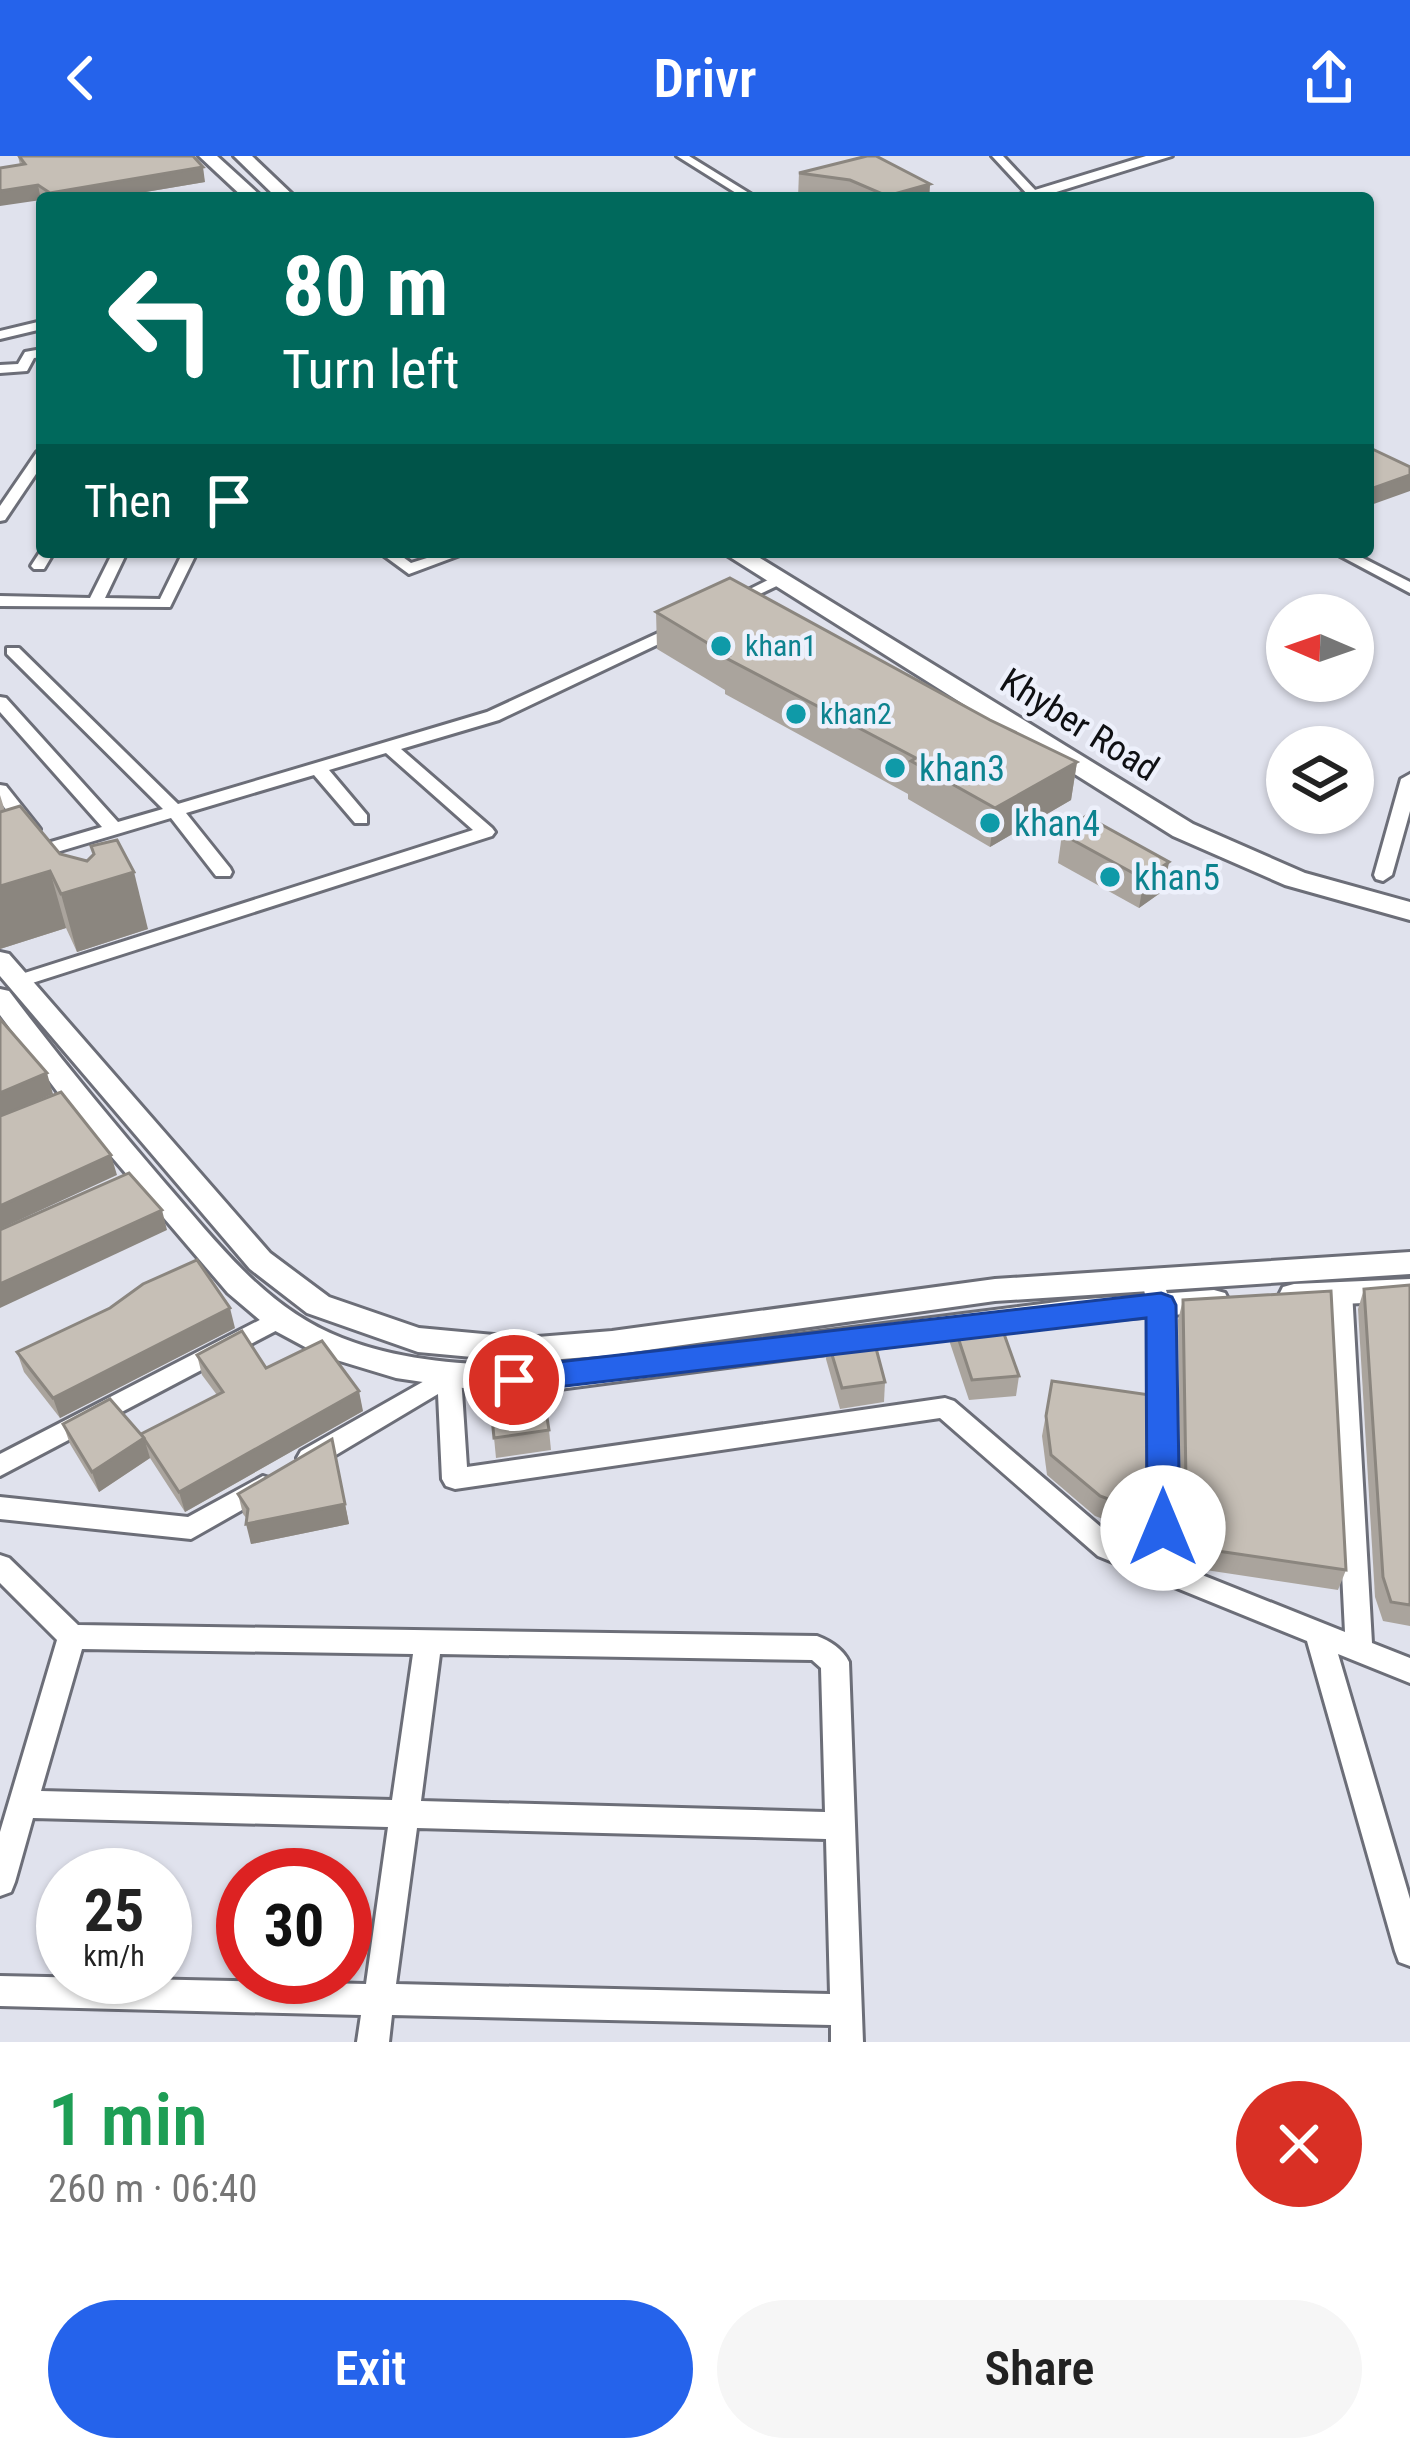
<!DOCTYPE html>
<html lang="en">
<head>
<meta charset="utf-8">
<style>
	body { margin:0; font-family:"Roboto Condensed",sans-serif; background:#f6f6f6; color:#222; height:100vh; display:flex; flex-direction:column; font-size:45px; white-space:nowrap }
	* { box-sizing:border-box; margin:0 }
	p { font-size:39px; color:#767676 }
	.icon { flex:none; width:66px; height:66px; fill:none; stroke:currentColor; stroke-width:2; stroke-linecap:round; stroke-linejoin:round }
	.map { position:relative; height:1886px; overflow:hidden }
	.panel { display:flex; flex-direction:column; background:#fff; flex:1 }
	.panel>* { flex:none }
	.banner { position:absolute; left:36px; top:36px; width:1338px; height:366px; border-radius:12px; box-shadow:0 3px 9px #0004; background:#00695c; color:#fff; overflow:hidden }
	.needle { width:78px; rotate:272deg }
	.controls { position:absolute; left:1266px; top:438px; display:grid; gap:24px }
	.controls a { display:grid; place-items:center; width:108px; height:108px; border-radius:50%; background:#fff; box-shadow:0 3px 9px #0004; font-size:60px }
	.speed { position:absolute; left:36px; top:1692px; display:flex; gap:24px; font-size:60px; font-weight:700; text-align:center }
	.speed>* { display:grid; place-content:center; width:156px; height:156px; border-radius:50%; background:#fff; box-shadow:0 3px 9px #0004; line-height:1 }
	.speed small { font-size:30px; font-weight:400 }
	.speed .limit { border:18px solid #d22; background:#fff; color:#111 }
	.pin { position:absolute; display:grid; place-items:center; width:102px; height:102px; color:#fff; margin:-51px; border:6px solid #fff; border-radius:50%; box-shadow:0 3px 12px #0007 }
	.me { position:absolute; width:132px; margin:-66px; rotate:0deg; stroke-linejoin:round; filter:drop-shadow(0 0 9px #0008) }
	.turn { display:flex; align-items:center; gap:42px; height:252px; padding:0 48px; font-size:54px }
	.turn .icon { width:156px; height:156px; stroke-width:2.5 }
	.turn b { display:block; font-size:84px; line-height:102px }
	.then { display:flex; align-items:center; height:114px; padding:0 48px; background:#0003; gap:24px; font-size:45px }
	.round { display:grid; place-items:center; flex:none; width:126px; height:126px; border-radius:63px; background:#f6f6f6 }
	.head { display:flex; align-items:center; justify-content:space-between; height:204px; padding:0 48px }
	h1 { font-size:72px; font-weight:600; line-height:90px; color:#1e9e55 }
	.button { display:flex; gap:24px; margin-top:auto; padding:24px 48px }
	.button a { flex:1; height:138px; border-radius:72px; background:#2563eb; color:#fff; font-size:48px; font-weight:600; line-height:138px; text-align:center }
	.button a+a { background:#f6f6f6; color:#222 }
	header { display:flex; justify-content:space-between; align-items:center; height:156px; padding:0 48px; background:#2563eb; color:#fff; font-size:54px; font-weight:600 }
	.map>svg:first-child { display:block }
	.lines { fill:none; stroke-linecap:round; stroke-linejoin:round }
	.minor-casing { stroke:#6c6e78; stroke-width:6 }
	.tertiary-casing { stroke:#6c6e78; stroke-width:6 }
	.primary-casing { stroke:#6c6e78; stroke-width:6 }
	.minor { fill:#fff; fill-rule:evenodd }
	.tertiary { fill:#fff; fill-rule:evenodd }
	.primary { fill:#fff; fill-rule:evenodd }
	.wall { fill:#aaa49d }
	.shaded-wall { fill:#8b867f }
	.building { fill:#c6bfb6; stroke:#8b867f; stroke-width:3 }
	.route { fill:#2563eb; stroke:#184099; stroke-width:3 }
	.culture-dot { fill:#0f9aa8; stroke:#edf0fb; stroke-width:4.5 }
	.labels { text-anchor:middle; stroke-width:9; stroke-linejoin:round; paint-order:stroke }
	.far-culture-label { font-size:30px; fill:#0d838f; stroke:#edf0fb; text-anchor:start }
	.street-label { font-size:36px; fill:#0f1013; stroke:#edf0fb }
	.culture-label { font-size:36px; fill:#0d838f; stroke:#edf0fb; text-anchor:start }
</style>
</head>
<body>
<header><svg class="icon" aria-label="back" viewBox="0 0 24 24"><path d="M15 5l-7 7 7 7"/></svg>Drivr<svg class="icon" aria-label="share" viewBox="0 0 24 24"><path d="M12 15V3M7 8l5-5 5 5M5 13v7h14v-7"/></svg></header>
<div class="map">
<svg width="1410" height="1886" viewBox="0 0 1410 1886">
	<rect width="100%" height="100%" fill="#e0e2ed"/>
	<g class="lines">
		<g class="minor-casing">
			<g id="minor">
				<path d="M 677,0 L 689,0 L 757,42 L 744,42 Z"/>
				<path d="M 992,0 L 1003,0 L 1037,36 L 1037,40 L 1029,40 Z"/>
				<path d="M 42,165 L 42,173 L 0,183 L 0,175 Z"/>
				<path d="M 42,193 L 42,201 L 34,202 L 27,215 L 0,217 L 0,209 L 18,208 L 25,196 Z"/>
				<path d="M 42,295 L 42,309 L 5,364 L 0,365 L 0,350 L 37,296 Z"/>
				<path d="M 42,393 L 42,396 L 54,396 L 44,413 L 34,413 L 31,410 Z"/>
				<path d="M 113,396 L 127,396 L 105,442 L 160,443 L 183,396 L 197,396 L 170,451 L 0,450 L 0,440 L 90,442 Z"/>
				<path d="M 379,396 L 396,396 L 411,407 L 446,396 L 468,396 L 409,418 Z"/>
				<path d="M 1333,396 L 1351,396 L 1410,426 L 1410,437 Z"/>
				<path d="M 778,419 L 786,424 L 783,427 L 735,450 L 725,450 L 722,447 Z"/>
				<path d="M 680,467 L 688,472 L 686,475 L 499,564 L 401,593 L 492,672 L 495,676 L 492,680 L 26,829 L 12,829 L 9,825 L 12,821 L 473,674 L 386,597 L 329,614 L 367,659 L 367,667 L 355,667 L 314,619 L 186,657 L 230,712 L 232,716 L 230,720 L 216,720 L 171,662 L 0,713 L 0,701 L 102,671 L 0,556 L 0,541 L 6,542 L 118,666 L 163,653 L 7,498 L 7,492 L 19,492 L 178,648 L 487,556 Z"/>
				<path d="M 1410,618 L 1410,655 L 1392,719 L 1383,725 L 1376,723 L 1374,719 L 1401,623 Z"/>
				<path d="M 0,629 L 6,630 L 37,669 L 40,673 L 37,677 L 25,677 L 0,646 Z"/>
				<path d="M 1156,1125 L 1164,1128 L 1173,1155 L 1177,1409 L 1345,1476 L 1328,1135 L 1332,1129 L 1348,1129 L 1352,1135 L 1372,1487 L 1410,1502 L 1410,1527 L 1338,1498 L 1410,1743 L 1410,1810 L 1399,1806 L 1395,1795 L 1307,1485 L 1098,1400 L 940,1262 L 455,1333 L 446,1330 L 442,1323 L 438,1238 L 319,1309 L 310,1312 L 301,1309 L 297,1302 L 301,1295 L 449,1211 L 458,1213 L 461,1220 L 467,1311 L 945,1242 L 954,1245 L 1116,1384 L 1151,1398 L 1149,1155 L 1144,1134 L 1148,1128 Z"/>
				<path d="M 279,1154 L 287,1157 L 291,1163 L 287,1169 L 0,1320 L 0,1298 Z"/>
				<path d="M 263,1320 L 272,1323 L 276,1330 L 272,1337 L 191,1383 L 0,1363 L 0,1341 L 188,1361 Z"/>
				<path d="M 0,1399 L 9,1402 L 78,1469 L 817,1480 C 830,1485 843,1493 849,1506 L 863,1886 L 831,1886 L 831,1869 L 392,1859 L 389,1886 L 357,1886 L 361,1859 L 0,1850 L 0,1820 L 366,1828 L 388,1671 L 33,1662 L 15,1726 L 11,1736 L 0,1740 L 0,1676 L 57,1484 L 0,1427 ZM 82,1493 L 413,1498 L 392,1644 L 41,1635 ZM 440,1498 L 812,1504 L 821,1512 L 825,1656 L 421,1645 ZM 417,1672 L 826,1683 L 830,1838 L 396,1828 Z"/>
			</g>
		</g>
		<g class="tertiary-casing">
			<g id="tertiary">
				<path d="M 0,796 L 9,798 L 270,1097 L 329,1141 L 419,1172 L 525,1182 L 612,1175 L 995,1123 L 1410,1096 L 1410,1118 L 995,1145 L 612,1199 L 525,1206 L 418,1196 L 307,1157 L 250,1113 L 0,820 Z"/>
				<path d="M 0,833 L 9,835 C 59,901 111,964 165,1027 C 217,1086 266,1153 342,1182 C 411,1209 486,1210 559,1209 L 1073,1144 L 1214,1134 L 1225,1137 L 1229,1145 L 1225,1153 L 1214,1156 L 1073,1166 L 559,1233 L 477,1234 L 396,1222 L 320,1199 L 268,1171 L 228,1137 L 65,946 L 0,859 Z"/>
				<path d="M 1410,1123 L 1410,1145 L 1294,1150 L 1283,1147 L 1279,1139 L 1283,1131 L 1294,1128 Z"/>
			</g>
		</g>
		<g class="primary-casing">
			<g id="primary">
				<path d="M 199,0 L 217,0 L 263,42 L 244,42 Z"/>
				<path d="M 234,0 L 252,0 L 296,42 L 277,42 Z"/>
				<path d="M 1146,0 L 1172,0 L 1037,42 L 1009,42 Z"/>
				<path d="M 722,396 L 750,396 L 1193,668 L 1305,717 L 1410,746 L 1410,764 L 1285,729 L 1173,680 Z"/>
			</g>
		</g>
		<use href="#minor" class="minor"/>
		<use href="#tertiary" class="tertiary"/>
		<use href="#primary" class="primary"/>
	</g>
	<g class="wall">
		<path d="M 18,0 L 205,26 L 110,42 L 42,42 L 42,44 L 20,9 Z"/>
		<path d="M 799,16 L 930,28 L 929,42 L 798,42 Z"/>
		<path d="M 656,456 L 990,564 L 1077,606 L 1071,644 L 990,691 L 908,643 L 908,638 L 725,538 L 725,534 L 657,493 Z"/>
		<path d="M 0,639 L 5,655 L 60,698 L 148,773 L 77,796 L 66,772 L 0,793 Z"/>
		<path d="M 1062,678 L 1169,706 L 1163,735 L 1139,752 L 1058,707 Z"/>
		<path d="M 1410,1129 L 1410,1470 L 1383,1465 L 1375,1441 L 1358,1153 L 1364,1133 Z"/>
		<path d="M 1183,1144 L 1346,1414 L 1338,1434 L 1199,1413 L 1181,1406 L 1178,1164 Z"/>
		<path d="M 953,1166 L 1019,1220 L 1016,1240 L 969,1244 L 950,1187 Z"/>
		<path d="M 235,1172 L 60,1262 L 24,1216 L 17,1196 Z"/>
		<path d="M 827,1182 L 885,1226 L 884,1246 L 840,1253 L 826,1203 Z"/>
		<path d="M 197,1199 L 266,1212 L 363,1255 L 185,1356 L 150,1302 L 99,1336 L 70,1288 L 63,1268 L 141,1280 L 217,1239 L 202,1219 Z"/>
		<path d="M 488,1220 L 549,1274 L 551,1294 L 496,1302 Z"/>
		<path d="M 1052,1225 L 1151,1359 L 1146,1379 L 1095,1360 L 1047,1319 L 1042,1280 Z"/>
		<path d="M 332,1283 L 349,1368 L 251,1388 L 247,1363 L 243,1358 L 238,1338 Z"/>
	</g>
	<g class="shaded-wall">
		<path d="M 203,11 L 205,26 L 110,42 L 51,42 L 50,37 Z"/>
		<path d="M 930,28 L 929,42 L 887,42 L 887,40 Z"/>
		<path d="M 38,29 L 41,44 L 0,50 L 0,35 Z"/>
		<path d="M 1410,319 L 1410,335 L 1368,350 L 1368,334 Z"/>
		<path d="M 1077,606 L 1071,644 L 990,691 L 995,652 Z"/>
		<path d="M 1169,706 L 1163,735 L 1139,752 L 1144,723 Z"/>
		<path d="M 50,715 L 66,772 L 0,793 L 0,730 Z"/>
		<path d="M 134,716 L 148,773 L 77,796 L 61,738 Z"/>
		<path d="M 47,917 L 53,938 L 0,960 L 0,937 Z"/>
		<path d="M 111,999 L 117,1019 L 0,1073 L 0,1050 Z"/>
		<path d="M 162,1054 L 167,1074 L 0,1152 L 0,1128 Z"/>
		<path d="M 230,1152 L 235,1172 L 60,1262 L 53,1242 Z"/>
		<path d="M 359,1235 L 363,1255 L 185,1356 L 179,1336 Z"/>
		<path d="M 144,1282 L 150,1302 L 99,1336 L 92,1316 Z"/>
		<path d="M 345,1348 L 349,1368 L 251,1388 L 246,1368 Z"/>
	</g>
	<g class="building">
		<path d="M 19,0 L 193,0 L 203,11 L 50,37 L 38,29 L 0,35 L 0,12 L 25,8 Z"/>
		<path d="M 867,0 L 876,0 L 930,28 L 887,40 L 850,24 L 799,17 Z"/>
		<path d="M 1368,291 L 1410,311 L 1410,319 L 1368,334 Z"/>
		<path d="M 730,422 L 990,564 L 1077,606 L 995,652 L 911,605 L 916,602 L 726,502 L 729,500 L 656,456 Z"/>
		<path d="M 20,650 L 60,698 L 87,705 L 94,698 L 91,690 L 117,684 L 134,716 L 61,738 L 50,715 L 0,730 L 0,656 Z"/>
		<path d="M 1086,660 L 1169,706 L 1144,723 L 1062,678 Z"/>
		<path d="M 0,863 L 47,917 L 0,937 Z"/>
		<path d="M 61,936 L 111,999 L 0,1050 L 0,960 Z"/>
		<path d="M 129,1017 L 162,1054 L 0,1128 L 0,1074 Z"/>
		<path d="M 197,1104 L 230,1152 L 53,1242 L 17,1196 L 110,1152 L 143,1128 Z"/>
		<path d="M 1410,1129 L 1410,1449 L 1391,1446 L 1383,1421 L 1364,1133 Z"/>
		<path d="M 1331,1135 L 1346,1414 L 1204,1393 L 1187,1386 L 1183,1144 Z"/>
		<path d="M 998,1161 L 1019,1220 L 972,1224 L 953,1166 Z"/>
		<path d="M 242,1175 L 266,1212 L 322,1185 L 359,1235 L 179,1336 L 141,1278 L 223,1236 L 197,1199 Z"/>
		<path d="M 872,1177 L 885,1226 L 842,1232 L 827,1182 Z"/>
		<path d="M 540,1218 L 549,1274 L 494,1282 L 488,1220 Z"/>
		<path d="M 1052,1225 L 1150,1239 L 1151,1359 L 1100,1340 L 1051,1299 L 1046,1260 Z"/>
		<path d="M 110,1243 L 144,1282 L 92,1316 L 63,1268 Z"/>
		<path d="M 332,1283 L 345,1348 L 246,1368 L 248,1353 L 238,1338 Z"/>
	</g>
	<path class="route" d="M 1161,1137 L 1172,1141 L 1176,1149 L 1180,1372 L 1175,1382 L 1163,1386 L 1152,1382 L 1147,1372 L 1146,1162 L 514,1236 L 503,1232 L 498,1224 L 503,1215 L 514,1211 Z"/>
	<g class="culture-dot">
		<circle cx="721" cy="490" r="12"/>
		<circle cx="796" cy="558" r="12"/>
		<circle cx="895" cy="612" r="12"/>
		<circle cx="990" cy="667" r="12"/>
		<circle cx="1110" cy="721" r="12"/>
	</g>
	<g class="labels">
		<g class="far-culture-label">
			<text x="745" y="500">khan1</text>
			<text x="820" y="568">khan2</text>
		</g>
		<g class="street-label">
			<text transform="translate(1080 568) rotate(32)" y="13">Khyber Road</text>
		</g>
		<g class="culture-label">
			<text x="919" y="625">khan3</text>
			<text x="1014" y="680">khan4</text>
			<text x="1134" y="734">khan5</text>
		</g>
	</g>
</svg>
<div class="controls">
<a><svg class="needle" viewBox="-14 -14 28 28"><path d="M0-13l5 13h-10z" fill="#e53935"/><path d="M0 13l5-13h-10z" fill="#767676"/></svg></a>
<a><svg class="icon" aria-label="layers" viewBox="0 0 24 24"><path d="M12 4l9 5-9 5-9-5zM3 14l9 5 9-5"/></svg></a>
</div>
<div class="speed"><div>25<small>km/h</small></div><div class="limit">30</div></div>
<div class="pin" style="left:514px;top:1224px;background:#d93025"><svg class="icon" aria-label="arrive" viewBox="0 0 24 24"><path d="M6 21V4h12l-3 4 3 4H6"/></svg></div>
<svg class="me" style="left:1163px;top:1372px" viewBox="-20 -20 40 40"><circle r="19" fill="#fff"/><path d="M0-13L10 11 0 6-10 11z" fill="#2563eb"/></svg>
<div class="banner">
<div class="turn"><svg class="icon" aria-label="left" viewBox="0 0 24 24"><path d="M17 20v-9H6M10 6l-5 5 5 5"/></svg><div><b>80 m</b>Turn left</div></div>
<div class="then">Then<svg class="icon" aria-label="arrive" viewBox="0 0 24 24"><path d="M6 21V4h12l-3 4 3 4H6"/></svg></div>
</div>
</div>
<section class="panel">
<div class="head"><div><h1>1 min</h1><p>260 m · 06:40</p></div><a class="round" style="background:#d93025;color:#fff"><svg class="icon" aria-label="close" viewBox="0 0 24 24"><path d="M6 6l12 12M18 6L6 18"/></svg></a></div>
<div class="button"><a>Exit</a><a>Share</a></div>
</section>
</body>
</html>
